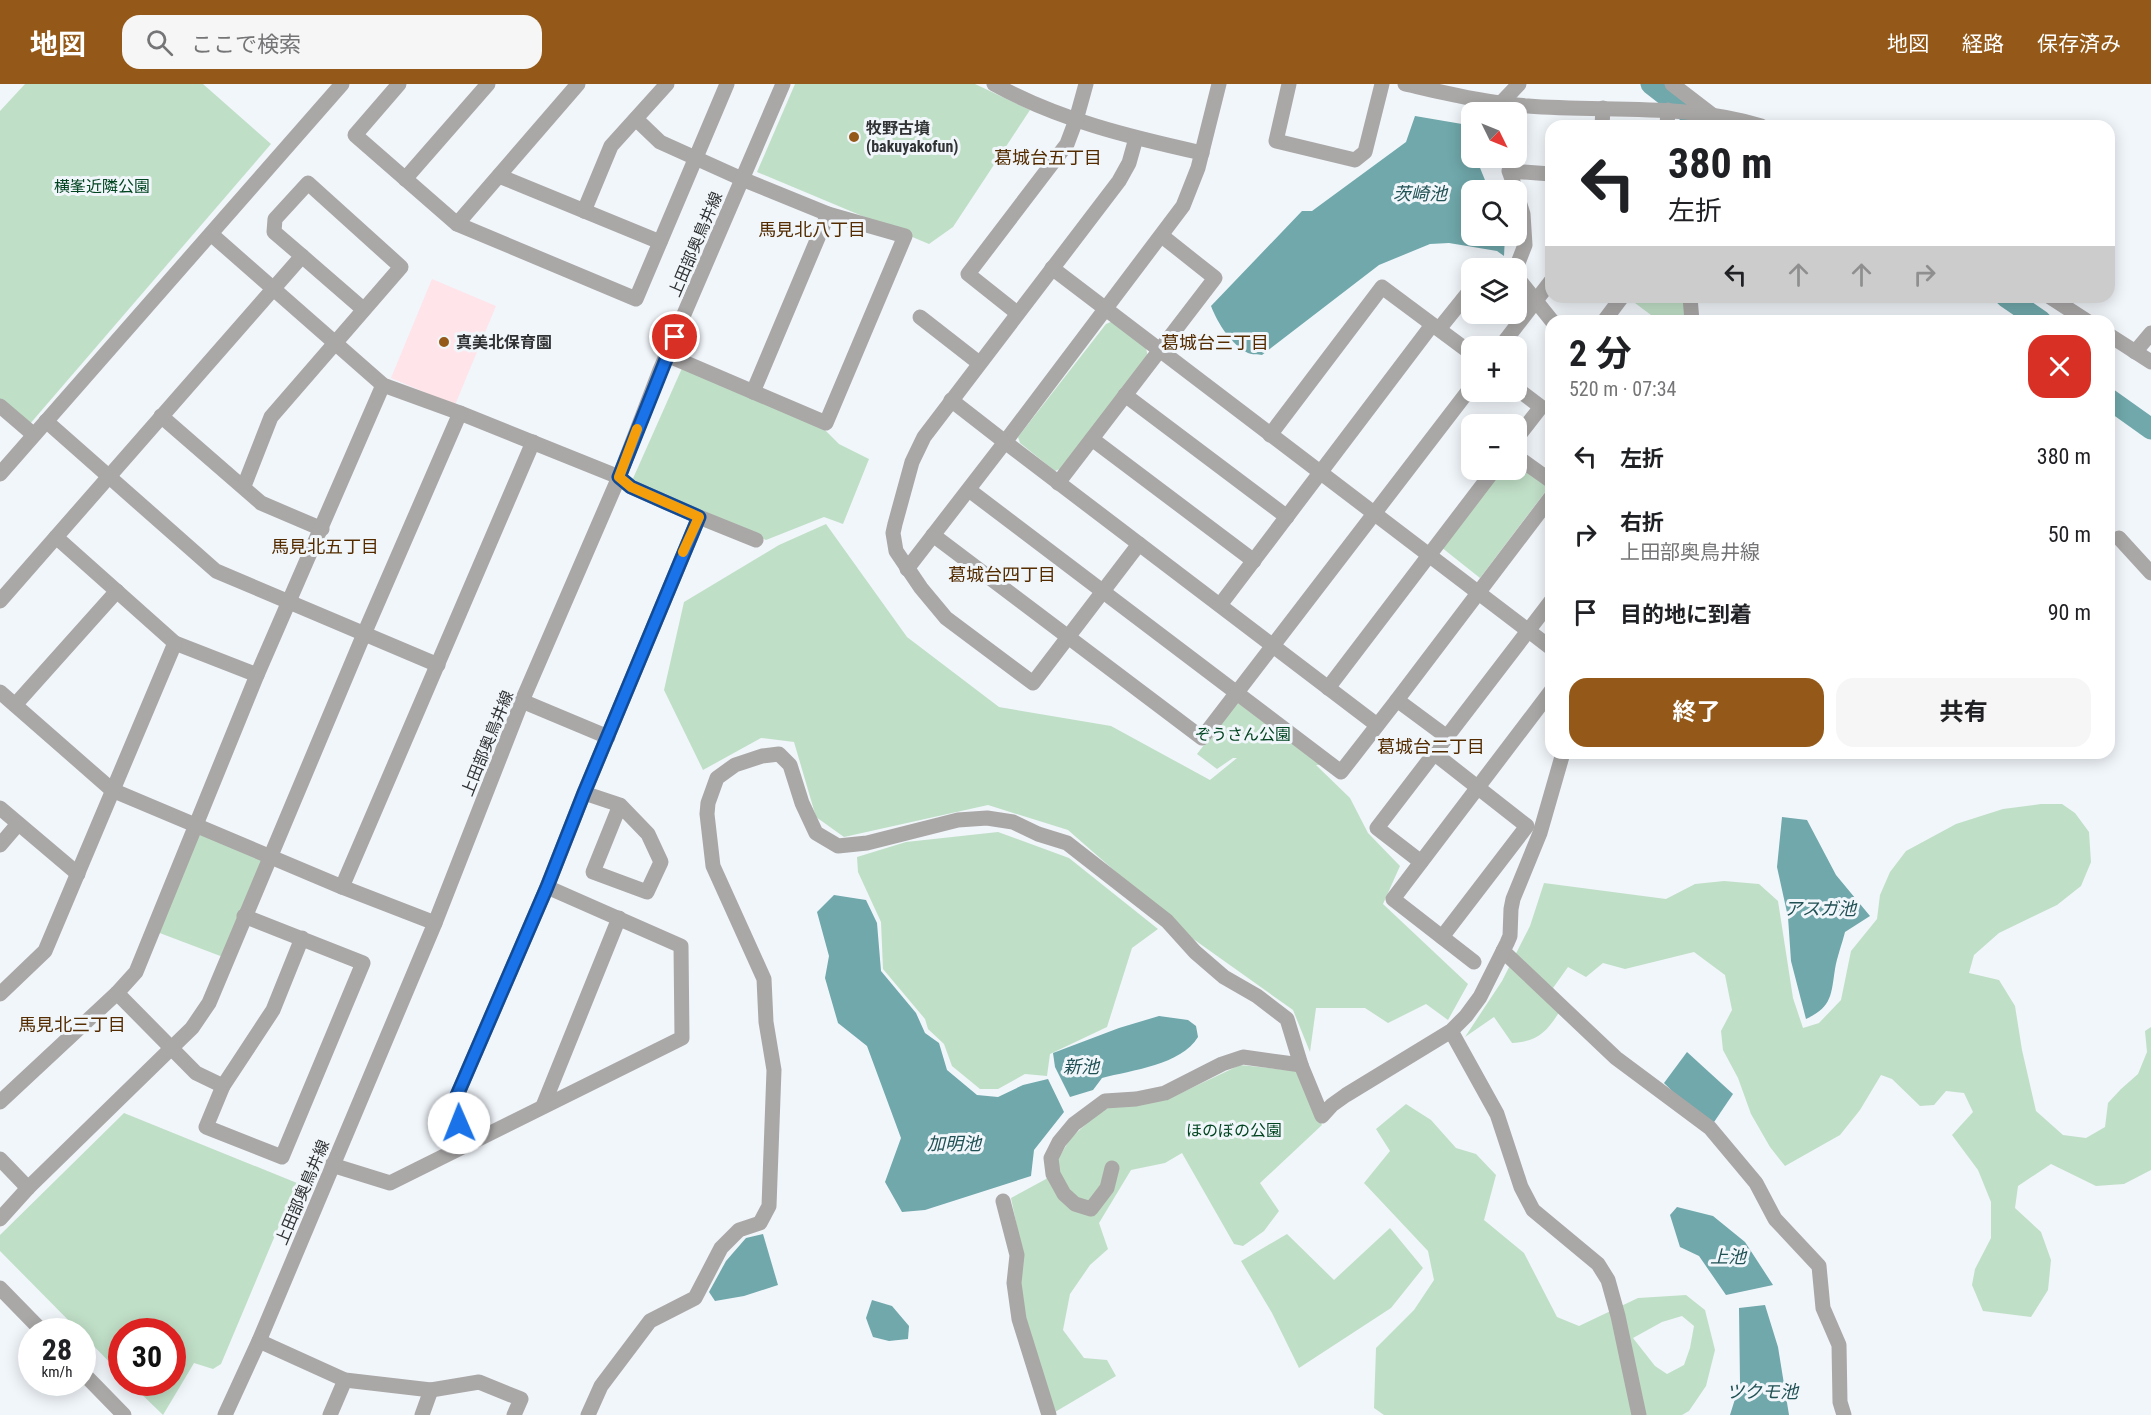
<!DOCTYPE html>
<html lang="ja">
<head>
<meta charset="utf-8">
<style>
	body { margin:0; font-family:"Roboto Condensed","Noto Sans JP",sans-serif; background:#f6f6f6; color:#202124; height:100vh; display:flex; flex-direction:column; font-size:22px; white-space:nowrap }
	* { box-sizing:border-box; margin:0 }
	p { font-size:20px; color:#757577 }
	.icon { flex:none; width:33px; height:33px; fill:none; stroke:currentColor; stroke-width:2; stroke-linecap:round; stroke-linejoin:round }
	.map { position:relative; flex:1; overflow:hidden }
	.side { position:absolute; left:1545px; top:231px; width:570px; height:444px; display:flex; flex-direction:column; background:#fff; border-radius:18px; box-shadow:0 3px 15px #0003 }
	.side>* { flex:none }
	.banner { position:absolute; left:1545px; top:36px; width:570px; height:183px; border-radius:18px; box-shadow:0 3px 15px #0003; background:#fff; color:#202124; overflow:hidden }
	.needle { width:39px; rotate:133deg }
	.controls { position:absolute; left:1461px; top:18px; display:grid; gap:12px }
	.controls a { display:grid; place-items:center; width:66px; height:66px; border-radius:12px; background:#fff; box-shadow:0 3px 15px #0003; font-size:30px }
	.speed { position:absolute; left:18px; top:1234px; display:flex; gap:12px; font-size:30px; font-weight:700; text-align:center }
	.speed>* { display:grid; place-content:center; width:78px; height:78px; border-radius:50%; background:#fff; box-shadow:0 3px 15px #0003; line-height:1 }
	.speed small { font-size:15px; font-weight:400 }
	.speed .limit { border:9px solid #d22; background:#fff; color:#111 }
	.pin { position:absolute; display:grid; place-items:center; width:51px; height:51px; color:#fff; margin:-26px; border:3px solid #fff; border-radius:50%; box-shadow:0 2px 6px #0007 }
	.me { position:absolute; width:66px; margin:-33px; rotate:359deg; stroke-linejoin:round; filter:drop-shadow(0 0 4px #0008) }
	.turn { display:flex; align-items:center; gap:21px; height:126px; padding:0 24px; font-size:27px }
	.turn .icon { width:78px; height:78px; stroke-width:2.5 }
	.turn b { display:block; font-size:42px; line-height:51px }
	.lanes { display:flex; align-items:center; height:57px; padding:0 24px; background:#0003; justify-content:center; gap:30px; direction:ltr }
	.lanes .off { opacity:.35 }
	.round { display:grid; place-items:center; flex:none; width:63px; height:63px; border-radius:18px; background:#f6f6f6 }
	.head { display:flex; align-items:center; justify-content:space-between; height:102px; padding:0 24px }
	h1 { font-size:36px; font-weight:700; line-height:45px }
	.cta { display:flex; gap:12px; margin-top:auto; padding:12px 24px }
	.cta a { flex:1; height:69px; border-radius:18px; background:#945918; color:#fff; font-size:24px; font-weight:700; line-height:69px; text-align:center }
	.cta a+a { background:#f6f6f6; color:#202124 }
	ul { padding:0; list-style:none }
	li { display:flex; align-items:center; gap:18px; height:78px; padding:0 24px }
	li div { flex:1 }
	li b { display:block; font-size:22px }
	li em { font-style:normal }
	header { display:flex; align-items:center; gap:36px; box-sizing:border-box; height:84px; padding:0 30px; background:#945918; color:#fff }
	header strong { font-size:28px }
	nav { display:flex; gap:33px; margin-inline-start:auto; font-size:21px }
	.search { width:420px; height:54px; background:#f6f6f6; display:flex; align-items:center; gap:15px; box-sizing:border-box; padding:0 21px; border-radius:18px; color:#757577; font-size:22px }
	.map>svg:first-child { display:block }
	.education { fill:#ffe4e9 }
	.green { fill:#c0dfc7; fill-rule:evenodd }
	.water { fill:#70a8ab }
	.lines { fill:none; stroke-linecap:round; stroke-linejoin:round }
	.river { stroke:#70a8ab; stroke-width:21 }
	.minor { stroke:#aaa7a7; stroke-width:15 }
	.route-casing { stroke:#114b97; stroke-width:15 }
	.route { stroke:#1a73e8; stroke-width:10 }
	.slow { stroke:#f59e0b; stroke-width:10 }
	.poi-dot { fill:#945918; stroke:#f1f6fb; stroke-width:2 }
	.labels { text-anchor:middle; stroke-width:6; stroke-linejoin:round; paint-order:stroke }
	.poi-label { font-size:16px; font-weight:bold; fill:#303233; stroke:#f1f6fb; text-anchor:start }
	.park-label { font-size:16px; fill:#004420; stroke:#f1f6fb }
	.street-label { font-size:16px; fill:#303233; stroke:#f1f6fb }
	.neighbourhood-label { font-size:18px; fill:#542c00; stroke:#f1f6fb }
	.water-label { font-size:18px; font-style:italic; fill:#205154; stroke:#f1f6fb }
</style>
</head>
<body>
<header>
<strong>地図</strong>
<div class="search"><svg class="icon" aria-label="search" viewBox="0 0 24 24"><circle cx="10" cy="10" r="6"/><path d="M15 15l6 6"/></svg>ここで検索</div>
<nav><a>地図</a><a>経路</a><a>保存済み</a></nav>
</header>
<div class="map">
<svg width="2151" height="1331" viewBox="0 0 2151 1331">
	<rect width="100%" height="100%" fill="#f1f6fb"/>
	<path class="education" d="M 432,195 L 496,222 L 455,321 L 391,294 Z"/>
	<g class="green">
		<path d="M 25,0 L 203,0 L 271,60 L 29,341 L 0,316 L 0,27 Z"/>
		<path d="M 795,0 L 975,0 L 1030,26 L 953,143 L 929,160 L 757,88 Z"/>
		<path d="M 1630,213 L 1685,213 L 1687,237 L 1659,237 L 1631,216 Z"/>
		<path d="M 1113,237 L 1146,264 L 1148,273 L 1060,385 L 1055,387 L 1020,359 L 1018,353 L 1106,240 Z"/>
		<path d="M 683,282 L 825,346 L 839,360 L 869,375 L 843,440 L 824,433 L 766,456 L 631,399 Z"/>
		<path d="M 1517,381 L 1549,403 L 1480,494 L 1441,463 L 1503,386 L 1516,386 Z"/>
		<path d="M 826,440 L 907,553 L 999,623 L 1111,642 L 1210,696 L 1237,674 L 1233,674 L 1217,685 L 1197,670 L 1238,617 L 1323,681 L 1316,681 L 1350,714 L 1368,749 L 1400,782 L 1383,820 L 1468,900 L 1448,936 L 1426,920 L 1388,939 L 1365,924 L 1316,924 L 1310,968 L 1293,926 L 1189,852 L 1068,746 L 988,721 L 844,753 L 816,733 L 794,658 L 761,654 L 703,686 L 664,606 L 684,518 L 779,461 Z"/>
		<path d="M 2041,720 L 2062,720 L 2075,729 L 2089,748 L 2091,778 L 2081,802 L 2057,821 L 1999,849 L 1974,871 L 1969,889 L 1999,896 L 2015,922 L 2022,966 L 2036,1027 L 2063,1051 L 2086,1054 L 2105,1043 L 2108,1019 L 2121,1005 L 2138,990 L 2147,968 L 2145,947 L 2151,943 L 2151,1086 L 2124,1100 L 2096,1102 L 2051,1080 L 2018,1102 L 2015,1124 L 2041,1148 L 2051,1176 L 2048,1206 L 2031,1233 L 1983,1227 L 1972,1201 L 1975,1185 L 1991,1154 L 1991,1118 L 1978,1086 L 1952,1051 L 1973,1028 L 1964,1009 L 1946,1007 L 1934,1021 L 1920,1022 L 1892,995 L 1881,991 L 1860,1026 L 1840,1051 L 1785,1082 L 1770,1063 L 1751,1030 L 1738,994 L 1723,966 L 1721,947 L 1732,926 L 1725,891 L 1694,868 L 1625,885 L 1603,879 L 1586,893 L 1568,883 L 1553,904 L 1564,921 C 1548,945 1542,957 1512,959 L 1494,933 L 1465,953 L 1502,897 L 1530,842 L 1544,799 L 1666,815 L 1695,800 L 1724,797 L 1759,800 L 1778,817 L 1793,914 L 1803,944 L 1819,939 L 1841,916 L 1851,867 L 1877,835 L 1880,811 L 1890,788 L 1906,767 L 1956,740 L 2003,725 Z"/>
		<path d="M 998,748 L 1069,774 L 1158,845 L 1132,864 L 1107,943 L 1050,970 L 1047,992 L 1025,990 L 998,1005 L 980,1005 L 952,982 L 944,960 L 928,945 L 925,935 L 883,885 L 881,838 L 858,788 L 857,773 L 906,758 Z"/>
		<path d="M 199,749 L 263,777 L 223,873 L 157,848 Z"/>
		<path d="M 1240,981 L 1297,987 L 1322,1041 L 1260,1099 L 1279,1127 L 1264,1147 L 1243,1162 L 1234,1160 L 1182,1069 L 1165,1079 L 1131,1086 L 1099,1139 L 1108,1165 L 1090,1181 L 1070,1210 L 1063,1246 L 1084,1274 L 1107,1276 L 1116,1292 L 1055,1328 L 1031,1264 L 1020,1198 L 1019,1153 L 1011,1114 L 1046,1095 L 1070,1055 L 1104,1023 L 1166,1016 Z"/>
		<path d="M 1406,1020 L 1431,1036 L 1456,1064 L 1476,1070 L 1496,1091 L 1484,1136 L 1524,1169 L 1557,1233 L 1579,1242 L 1638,1214 L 1686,1211 L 1705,1226 L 1715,1266 L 1706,1302 L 1689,1327 L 1682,1331 L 1384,1331 L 1374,1324 L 1376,1264 L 1414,1226 L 1434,1196 L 1428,1167 L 1364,1099 L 1390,1067 L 1376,1045 ZM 1682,1232 L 1694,1242 L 1690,1264 L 1684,1281 L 1667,1290 L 1655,1282 L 1633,1254 L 1662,1238 Z"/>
		<path d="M 124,1029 L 297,1099 L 221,1280 L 213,1285 L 194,1279 L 163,1331 L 130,1299 L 172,1299 L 172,1248 L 122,1248 L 121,1290 L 83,1251 L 82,1248 L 80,1248 L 0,1167 L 0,1151 Z"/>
		<path d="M 1390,1144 L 1423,1184 L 1391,1224 L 1299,1284 L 1272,1229 L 1241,1177 L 1287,1150 L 1334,1196 Z"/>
	</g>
	<g class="water">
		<path d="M 1415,32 L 1462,40 L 1471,63 L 1472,74 L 1476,74 L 1489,106 L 1472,106 L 1472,152 L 1505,152 L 1504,172 L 1497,167 L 1449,159 L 1430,160 L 1379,181 L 1262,271 C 1258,270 1252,271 1248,269 C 1231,260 1218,240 1211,222 L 1302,127 L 1312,127 L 1406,58 Z"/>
		<path d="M 1782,733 L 1807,736 L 1836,791 L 1870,832 L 1845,848 C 1842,860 1837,873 1835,885 C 1831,911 1832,923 1806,935 L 1791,877 L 1788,833 L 1777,783 Z"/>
		<path d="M 834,811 L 866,816 L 877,839 L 881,887 L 916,929 L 925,949 L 939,959 L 947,986 L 977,1011 L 998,1013 L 1023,1001 L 1048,995 L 1064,1028 L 1034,1066 L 1031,1092 L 925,1126 L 902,1128 L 885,1098 L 901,1054 L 867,962 L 838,939 L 825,894 L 829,872 L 817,828 Z"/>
		<path d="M 1159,932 L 1188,936 L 1196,942 L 1198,953 C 1181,981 1132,986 1102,994 L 1093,1006 L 1070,1013 L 1055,983 L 1053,969 L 1119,944 Z"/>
		<path d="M 1687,968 L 1733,1010 L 1710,1044 L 1664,999 Z"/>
		<path d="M 1677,1123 L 1713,1132 L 1745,1158 L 1773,1201 L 1726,1211 L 1699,1172 L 1680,1163 L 1670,1131 Z"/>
		<path d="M 763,1150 L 778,1201 L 744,1212 L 715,1217 L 709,1208 L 726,1177 L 746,1154 Z"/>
		<path d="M 872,1216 L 892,1222 L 909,1242 L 908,1255 L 889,1257 L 873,1253 L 866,1234 Z"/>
		<path d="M 1765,1221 L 1778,1263 L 1789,1331 L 1730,1331 L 1740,1299 L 1739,1224 Z"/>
	</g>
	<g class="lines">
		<g class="river">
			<path d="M 1651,0 L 1705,42"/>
			<path d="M 2006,213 L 2041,237"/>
			<path d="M 2109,315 L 2151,345"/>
		</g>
		<g class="minor">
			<path d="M 399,0 L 355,51 L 457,140 L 636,215 L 727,0"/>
			<path d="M 994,0 C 1059,36 1130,53 1202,69"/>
			<path d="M 1289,0 L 1276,57 L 1355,76 L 1365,68 L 1382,0"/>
			<path d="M 1405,0 C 1446,9 1486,19 1528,22 C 1606,28 1685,19 1761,42"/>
			<path d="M 1672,0 L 1711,30"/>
			<path d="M 1501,19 L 1519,0"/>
			<path d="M 636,35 L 660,58 L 742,95 L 828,130 L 905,152 L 826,339 L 667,271"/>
			<path d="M 1602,42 L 1603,24"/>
			<path d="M 1667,42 L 1668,26"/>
			<path d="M 1136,54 L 1129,79 L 1119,97 L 924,353 L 912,378 L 895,440 L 893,449 L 896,467 L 921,504 L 946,534 L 1033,599 L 1139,460"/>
			<path d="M 499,92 L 660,158"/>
			<path d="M 405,95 L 488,0"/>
			<path d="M 1516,106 L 1509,87 L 1551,90"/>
			<path d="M 584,127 L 611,62 L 667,0"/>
			<path d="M 457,140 L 578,0"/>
			<path d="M 211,150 L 383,301 L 460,329 L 619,393 L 631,403 L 699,433 L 584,709 L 547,803 L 455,1016 L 462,1061"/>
			<path d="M 302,172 L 363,225"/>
			<path d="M 1052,184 L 1551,564"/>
			<path d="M 1516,184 L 1525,161 L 1523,130 L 1516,108"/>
			<path d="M 1516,192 L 1552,237"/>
			<path d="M 1690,213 L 1692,237"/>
			<path d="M 2050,213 L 2087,237"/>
			<path d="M 1017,229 L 968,190 L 1067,60 L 1076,36 L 1086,0"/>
			<path d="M 920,233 L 979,279"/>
			<path d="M 1604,237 L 1622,213"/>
			<path d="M 1439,245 L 1472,204"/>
			<path d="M 2109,251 L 2151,278"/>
			<path d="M 1501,262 L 1551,197"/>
			<path d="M 2135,268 L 2151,249"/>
			<path d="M 1516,304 L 1541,323 L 1516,355"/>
			<path d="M 753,308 L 828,130"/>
			<path d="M 1125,311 L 1287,433"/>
			<path d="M 951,316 L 1005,358 L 1183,122 L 1198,84 L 1219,0"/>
			<path d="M 0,322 L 34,351"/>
			<path d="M 161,332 L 261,419 L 322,445"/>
			<path d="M 46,337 L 216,487 L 438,581"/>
			<path d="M 1270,351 L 1382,203 L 1472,270"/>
			<path d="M 1092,355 L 1254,477"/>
			<path d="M 1516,372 L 1551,397"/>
			<path d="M 0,390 L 342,0"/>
			<path d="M 1058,399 L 1215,194 L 1162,152"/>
			<path d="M 969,406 L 1341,688 L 1397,616 L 1447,653"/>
			<path d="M 699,433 L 756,456"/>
			<path d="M 933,451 L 1202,654 L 1472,302"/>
			<path d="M 56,453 L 175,559 L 257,591"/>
			<path d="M 2119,454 L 2151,489"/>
			<path d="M 907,485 L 1005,358 L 1377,641"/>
			<path d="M 0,517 L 302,172 L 274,148 L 275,135 L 308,99 L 401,183 L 271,333 L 244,402"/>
			<path d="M 1220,521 L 1432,241"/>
			<path d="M 1328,604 L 1494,386"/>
			<path d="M 0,608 L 112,706 L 342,803 L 435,839"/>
			<path d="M 1397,616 L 1551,413"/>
			<path d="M 522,617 L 608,653"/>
			<path d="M 15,621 L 117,507"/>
			<path d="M 1435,670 L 1527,742 L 1442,853"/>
			<path d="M 584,709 L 620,721 L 648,750 L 661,778 L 647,808 L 593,788 L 620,721"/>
			<path d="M 0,724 L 78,790"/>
			<path d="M 0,761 L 18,740"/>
			<path d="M 1421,778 L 1377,744 L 1551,517"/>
			<path d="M 342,803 L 533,358"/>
			<path d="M 244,832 L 363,879 L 282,1073 L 206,1043 L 223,1002 L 273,926 L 302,854"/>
			<path d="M 1503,867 L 1616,974 L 1710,1044 L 1756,1099 L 1775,1135 L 1819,1182 L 1823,1224 L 1839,1261 L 1840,1318 L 1844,1331"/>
			<path d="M 1474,878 L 1393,815 L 1551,607"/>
			<path d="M 117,909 L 196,989 L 223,1002"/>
			<path d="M 0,910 L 45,867 L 175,559"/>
			<path d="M 1451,947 L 1497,1030 L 1521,1103 L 1533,1126 L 1598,1180 L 1608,1196 L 1618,1232 L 1639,1331"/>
			<path d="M 0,1018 L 117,909 L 136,888 L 257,591 L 383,301"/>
			<path d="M 543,1022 L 619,834"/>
			<path d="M 0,1075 L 28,1104"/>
			<path d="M 332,1081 L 390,1099 L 682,954 L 681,862 L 547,803"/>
			<path d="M 1112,1084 L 1107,1104 L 1091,1125 L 1075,1120 L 1064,1110 L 1053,1090 L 1051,1074 L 1059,1058 L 1074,1040 L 1105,1017 L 1136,1015 L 1165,1009 L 1222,980 L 1243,973 L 1301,981"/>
			<path d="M 1003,1117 L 1017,1171 L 1014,1199 L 1019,1235 L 1049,1331"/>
			<path d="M 0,1135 L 28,1104 L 192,944 L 209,919 L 364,550 L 460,329"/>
			<path d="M 0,1204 L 43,1248"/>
			<path d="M 259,1257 L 345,1296 L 431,1306 L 479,1298 L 521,1315 L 514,1331"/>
			<path d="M 82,1288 L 124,1331"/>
			<path d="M 225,1331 L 259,1257 L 435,839 L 522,617 L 619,393 L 660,286 L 783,0"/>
			<path d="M 330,1331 L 345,1296"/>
			<path d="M 422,1331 L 431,1306"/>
			<path d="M 588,1331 L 601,1302 L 650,1237 L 695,1214 L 721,1164 L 739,1146 L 760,1139 L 769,1122 L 774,986 L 766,938 L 764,895 L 713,782 L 707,730 L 708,719 L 717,694 L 735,681 L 762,672 L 779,670 L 790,681 L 802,719 L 816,749 L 838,762 L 867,759 L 958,736 L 987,734 L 1013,738 L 1038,750 L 1067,759 L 1167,837 L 1195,868 L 1224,893 L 1257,912 L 1287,935 L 1301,981 L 1322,1032 L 1332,1021 L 1346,1011 L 1451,947 L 1466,932 L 1480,913 L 1507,859 L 1510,852 L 1511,825 L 1513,815 L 1540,749 L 1563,669"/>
		</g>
	</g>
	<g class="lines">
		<g class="route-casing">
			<path id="route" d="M 459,1039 L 455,1016 L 547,803 L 584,709 L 699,433 L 631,403 L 619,393 L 675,253"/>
		</g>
		<use href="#route" class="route"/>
		<path class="slow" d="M 637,345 L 619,393 L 631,403 L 699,433 L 683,468"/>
	</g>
	<g class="poi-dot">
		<circle cx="854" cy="53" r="6"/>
		<circle cx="444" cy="258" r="6"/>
	</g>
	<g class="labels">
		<g class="poi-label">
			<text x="866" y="50">牧野古墳<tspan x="866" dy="18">(bakuyakofun)</tspan></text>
			<text x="456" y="264">真美北保育園</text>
		</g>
		<g class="park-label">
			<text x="102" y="108">横峯近隣公園</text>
			<text x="1243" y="656">ぞうさん公園</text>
			<text x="1234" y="1052">ほのぼの公園</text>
		</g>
		<g class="street-label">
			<text transform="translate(695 160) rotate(-67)" y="6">上田部奥鳥井線</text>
			<text transform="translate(487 659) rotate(-68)" y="6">上田部奥鳥井線</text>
			<text transform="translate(302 1108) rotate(-67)" y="6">上田部奥鳥井線</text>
		</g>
		<g class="neighbourhood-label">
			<text x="1048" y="80">葛城台五丁目</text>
			<text x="812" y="152">馬見北八丁目</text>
			<text x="1215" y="265">葛城台三丁目</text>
			<text x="325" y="469">馬見北五丁目</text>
			<text x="1002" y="497">葛城台四丁目</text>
			<text x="1431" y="669">葛城台二丁目</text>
			<text x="72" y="947">馬見北三丁目</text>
		</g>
		<g class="water-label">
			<text x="1420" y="116">茨崎池</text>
			<text x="1820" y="831">アスガ池</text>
			<text x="1081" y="989">新池</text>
			<text x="954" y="1066">加明池</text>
			<text x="1728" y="1179">上池</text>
			<text x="1762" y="1314">ツクモ池</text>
		</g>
	</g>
</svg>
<div class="controls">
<a><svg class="needle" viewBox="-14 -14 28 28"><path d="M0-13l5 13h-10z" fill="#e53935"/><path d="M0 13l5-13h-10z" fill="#757577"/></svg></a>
<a><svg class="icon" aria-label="search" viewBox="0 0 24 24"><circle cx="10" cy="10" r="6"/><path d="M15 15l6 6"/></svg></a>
<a><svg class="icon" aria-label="layers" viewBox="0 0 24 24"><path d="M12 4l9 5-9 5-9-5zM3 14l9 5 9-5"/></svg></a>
<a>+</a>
<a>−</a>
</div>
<div class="speed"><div>28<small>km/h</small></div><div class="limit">30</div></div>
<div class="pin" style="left:675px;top:253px;background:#d93025"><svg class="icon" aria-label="arrive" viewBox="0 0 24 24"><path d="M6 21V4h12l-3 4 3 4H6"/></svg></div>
<svg class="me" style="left:459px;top:1039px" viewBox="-20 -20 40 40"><circle r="19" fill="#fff"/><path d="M0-13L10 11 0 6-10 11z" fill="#1a73e8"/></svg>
<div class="banner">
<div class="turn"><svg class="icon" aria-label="left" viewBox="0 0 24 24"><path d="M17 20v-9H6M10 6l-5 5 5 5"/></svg><div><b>380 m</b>左折</div></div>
<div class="lanes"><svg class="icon" aria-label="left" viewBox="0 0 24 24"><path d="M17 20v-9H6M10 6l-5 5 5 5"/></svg><svg class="icon off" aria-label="ahead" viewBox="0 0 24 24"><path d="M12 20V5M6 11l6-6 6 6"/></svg><svg class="icon off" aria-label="ahead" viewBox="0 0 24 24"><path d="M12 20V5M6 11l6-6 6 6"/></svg><svg class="icon off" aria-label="right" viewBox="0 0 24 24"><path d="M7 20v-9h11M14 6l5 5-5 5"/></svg></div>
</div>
<section class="side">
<div class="head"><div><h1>2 分</h1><p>520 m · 07:34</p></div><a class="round" style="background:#d93025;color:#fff"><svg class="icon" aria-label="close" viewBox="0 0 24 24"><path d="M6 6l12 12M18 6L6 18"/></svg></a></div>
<ul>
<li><svg class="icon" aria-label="left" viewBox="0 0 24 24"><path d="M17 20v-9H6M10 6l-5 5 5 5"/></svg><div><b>左折</b></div><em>380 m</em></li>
<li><svg class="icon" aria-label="right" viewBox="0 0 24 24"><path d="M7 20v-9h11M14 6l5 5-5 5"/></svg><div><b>右折</b><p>上田部奥鳥井線</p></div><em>50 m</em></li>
<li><svg class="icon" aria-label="arrive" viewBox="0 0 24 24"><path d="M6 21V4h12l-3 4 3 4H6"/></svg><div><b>目的地に到着</b></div><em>90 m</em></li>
</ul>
<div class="cta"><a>終了</a><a>共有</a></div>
</section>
</div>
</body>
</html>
